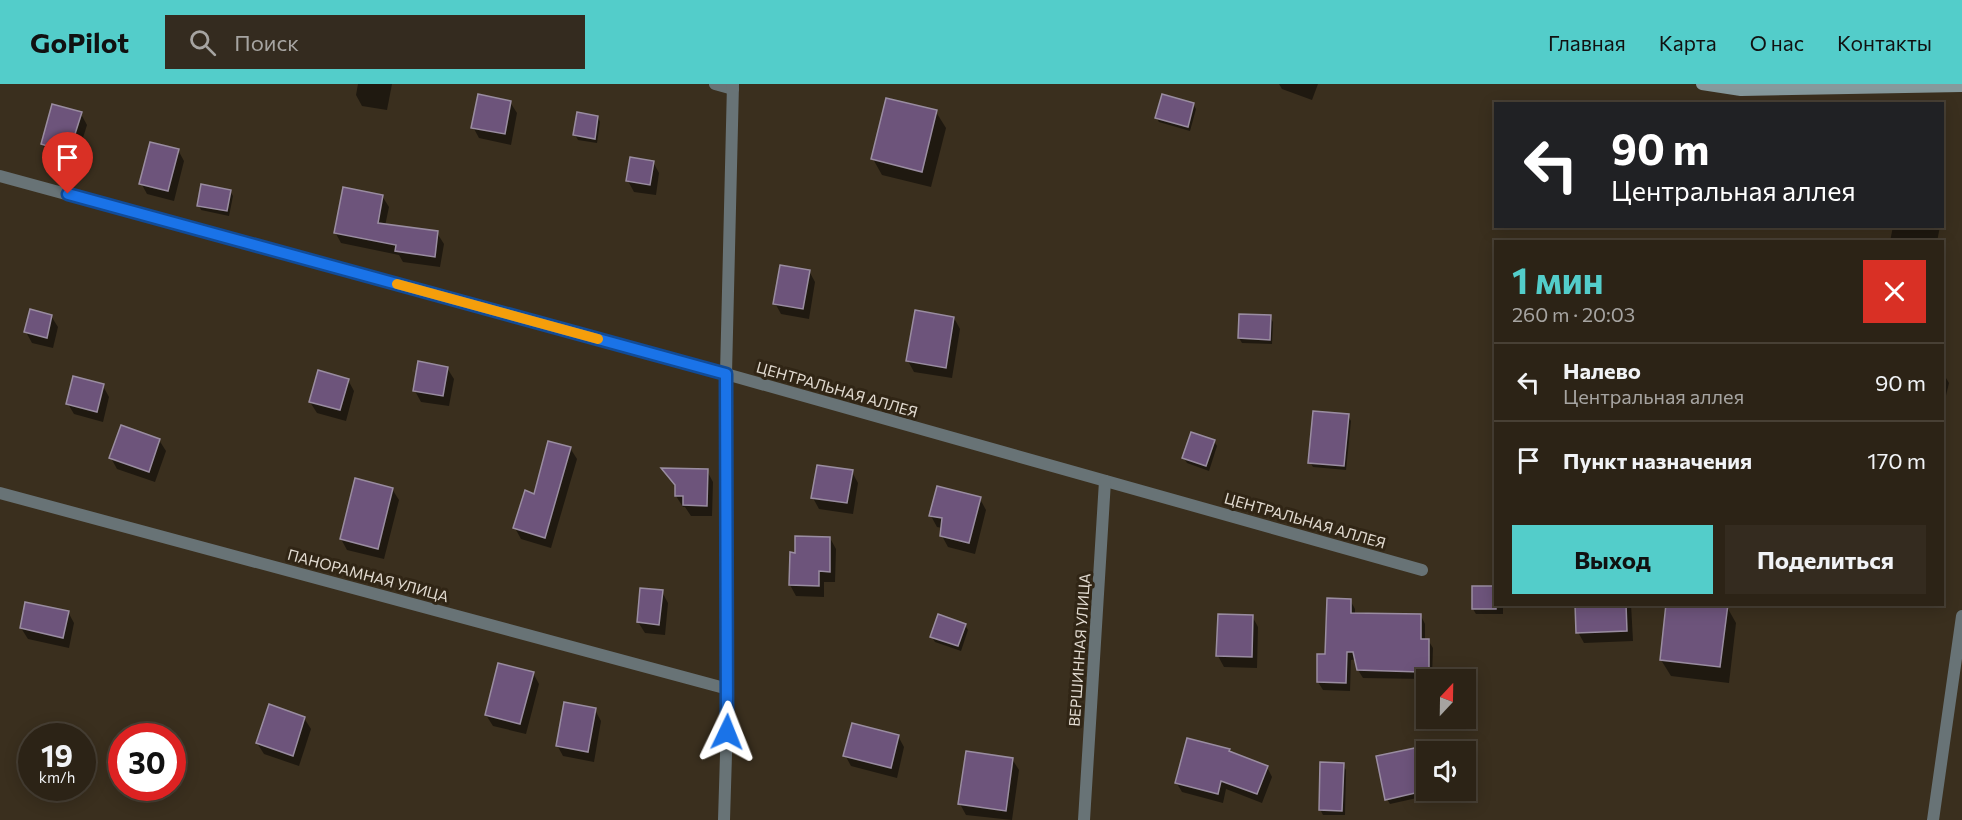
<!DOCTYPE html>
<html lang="ru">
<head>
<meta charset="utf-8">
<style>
	body { margin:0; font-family:Commissioner,sans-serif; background:#342b1f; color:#f1f3f6; height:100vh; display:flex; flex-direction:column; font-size:22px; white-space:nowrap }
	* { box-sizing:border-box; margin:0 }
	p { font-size:20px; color:#a6a4a1 }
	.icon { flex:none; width:33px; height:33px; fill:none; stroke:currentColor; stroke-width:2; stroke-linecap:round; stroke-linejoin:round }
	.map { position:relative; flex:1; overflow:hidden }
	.drawer { position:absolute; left:1494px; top:156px; width:450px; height:366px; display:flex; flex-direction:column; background:#2c2316; border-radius:0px; box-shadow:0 3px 15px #0003,0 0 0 2px #484035 }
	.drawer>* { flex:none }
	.guide { position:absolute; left:1494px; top:18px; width:450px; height:126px; border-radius:0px; box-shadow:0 3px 15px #0003,0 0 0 2px #484035; background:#202124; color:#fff; overflow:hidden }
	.needle { width:39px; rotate:22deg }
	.controls { position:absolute; left:1416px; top:585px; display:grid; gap:12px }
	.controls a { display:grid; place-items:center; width:60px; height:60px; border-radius:0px; background:#2c2316; box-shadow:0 3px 15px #0003,0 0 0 2px #484035; font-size:30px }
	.speed { position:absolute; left:18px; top:639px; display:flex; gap:12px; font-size:30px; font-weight:700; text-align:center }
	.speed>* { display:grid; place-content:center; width:78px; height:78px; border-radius:50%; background:#2c2316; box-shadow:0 3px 15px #0003,0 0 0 2px #484035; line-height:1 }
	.speed small { font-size:15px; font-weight:400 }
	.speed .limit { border:9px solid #d22; background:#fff; color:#111 }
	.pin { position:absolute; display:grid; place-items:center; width:51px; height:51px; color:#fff; margin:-62px -26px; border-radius:50% 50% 50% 0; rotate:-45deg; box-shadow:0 0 6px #0007 }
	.pin .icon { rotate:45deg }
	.me { position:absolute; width:66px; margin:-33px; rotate:2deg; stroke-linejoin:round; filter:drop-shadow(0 0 4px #0008) }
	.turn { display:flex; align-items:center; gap:21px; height:126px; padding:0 18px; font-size:27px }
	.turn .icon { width:78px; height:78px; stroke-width:2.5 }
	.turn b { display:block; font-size:42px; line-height:51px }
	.round { display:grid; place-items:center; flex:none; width:63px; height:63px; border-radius:0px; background:#342b1f }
	.summary { display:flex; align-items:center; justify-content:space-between; height:102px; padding:0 18px }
	h1 { font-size:36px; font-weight:700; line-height:45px; color:#53cdca }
	.cta { display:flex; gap:12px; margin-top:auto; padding:12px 18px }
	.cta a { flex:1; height:69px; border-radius:0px; background:#53cdca; color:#111; font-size:24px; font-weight:700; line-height:69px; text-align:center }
	.cta a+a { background:#342b1f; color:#f1f3f6 }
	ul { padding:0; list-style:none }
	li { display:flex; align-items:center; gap:18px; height:78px; padding:0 18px; border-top:2px solid #484035 }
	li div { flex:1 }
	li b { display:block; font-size:22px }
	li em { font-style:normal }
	header { display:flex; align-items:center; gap:36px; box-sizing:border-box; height:84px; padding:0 30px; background:#53cdca; color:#111 }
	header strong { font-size:28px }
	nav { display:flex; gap:33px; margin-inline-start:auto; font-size:21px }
	.search { width:420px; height:54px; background:#342b1f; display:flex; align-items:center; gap:15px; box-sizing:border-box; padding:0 21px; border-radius:0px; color:#a6a4a1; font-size:22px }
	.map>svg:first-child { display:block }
	.shadow { fill:#0007 }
	.building { fill:#6d547b; stroke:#9a8da1; stroke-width:1.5 }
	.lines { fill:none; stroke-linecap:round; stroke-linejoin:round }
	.street { stroke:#687376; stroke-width:12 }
	.secondary { stroke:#86999c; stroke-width:12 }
	.route-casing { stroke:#114b97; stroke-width:15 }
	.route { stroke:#1a73e8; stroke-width:10 }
	.slow { stroke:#f59e0b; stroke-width:10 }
	.labels { text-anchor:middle; stroke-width:6; stroke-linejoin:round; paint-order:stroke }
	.street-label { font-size:15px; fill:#e2dbd1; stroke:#302515 }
</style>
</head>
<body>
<header>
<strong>GoPilot</strong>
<div class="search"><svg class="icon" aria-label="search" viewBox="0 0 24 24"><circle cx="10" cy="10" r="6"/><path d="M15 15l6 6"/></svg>Поиск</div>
<nav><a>Главная</a><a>Карта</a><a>О нас</a><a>Контакты</a></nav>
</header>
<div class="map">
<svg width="1962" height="736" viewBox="0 0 1962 736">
	<rect width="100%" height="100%" fill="#3a2f1e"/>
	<g class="shadow">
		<path d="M 358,0 L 392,0 L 387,26 L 362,22 L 356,11 Z"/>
		<path d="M 1279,0 L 1318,0 L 1312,16 L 1282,5 Z"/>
		<path d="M 510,18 L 517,29 L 511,61 L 479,54 L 473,43 Z"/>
		<path d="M 1193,20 L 1196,25 L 1190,47 L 1159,38 L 1156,33 Z"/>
		<path d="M 936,28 L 946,44 L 931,103 L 882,91 L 873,75 Z"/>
		<path d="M 81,30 L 87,41 L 75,79 L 49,71 L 42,60 Z"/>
		<path d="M 598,33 L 600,38 L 597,59 L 578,56 L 575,51 Z"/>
		<path d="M 178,66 L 184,77 L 174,117 L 147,110 L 141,99 Z"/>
		<path d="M 653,78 L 659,89 L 656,111 L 634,108 L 628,97 Z"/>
		<path d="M 230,107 L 233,112 L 229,132 L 201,126 L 199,121 Z"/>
		<path d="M 382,112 L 389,123 L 385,142 L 437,149 L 444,160 L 440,183 L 403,178 L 399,171 L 341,159 L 335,148 Z"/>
		<path d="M 1673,142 L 1693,142 L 1693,145 L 1674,144 Z"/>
		<path d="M 1893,142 L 1940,142 L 1937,158 L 1890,158 Z"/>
		<path d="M 809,187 L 815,198 L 809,235 L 781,230 L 775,219 Z"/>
		<path d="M 51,232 L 58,243 L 53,264 L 32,259 L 26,248 Z"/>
		<path d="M 1270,233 L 1273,238 L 1272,260 L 1242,259 L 1239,254 Z"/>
		<path d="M 954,234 L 960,245 L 952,294 L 914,288 L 908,277 Z"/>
		<path d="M 447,284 L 454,295 L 449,322 L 421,318 L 415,307 Z"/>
		<path d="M 1942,293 L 1946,294 L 1949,299 L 1942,328 Z"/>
		<path d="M 348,296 L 354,307 L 346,337 L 317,329 L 310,318 Z"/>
		<path d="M 103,302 L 109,313 L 103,338 L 74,330 L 68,320 Z"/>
		<path d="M 1348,332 L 1351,337 L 1346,386 L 1313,383 L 1310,378 Z"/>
		<path d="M 159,356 L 166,367 L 155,398 L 117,385 L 111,374 Z"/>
		<path d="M 1214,357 L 1217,362 L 1209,387 L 1187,379 L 1184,374 Z"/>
		<path d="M 570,364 L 577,375 L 551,464 L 521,455 L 515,444 L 535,411 Z"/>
		<path d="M 663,385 L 707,387 L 713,398 L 712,432 L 691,432 L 685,423 L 683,423 L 676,412 L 677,404 Z"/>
		<path d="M 852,388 L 858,399 L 853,430 L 819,425 L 813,414 Z"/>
		<path d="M 392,405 L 399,416 L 384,475 L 347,466 L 341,455 Z"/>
		<path d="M 980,415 L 986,426 L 975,470 L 948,463 L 942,452 L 942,444 L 937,443 L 931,432 Z"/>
		<path d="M 830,454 L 836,465 L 835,498 L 824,498 L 824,513 L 796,512 L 790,501 L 796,470 Z"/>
		<path d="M 662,508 L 668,519 L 665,551 L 645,549 L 638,538 Z"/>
		<path d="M 1350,516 L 1355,525 L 1355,531 L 1421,532 L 1425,540 L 1425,556 L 1428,556 L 1433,564 L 1432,592 L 1424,592 L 1424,595 L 1363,594 L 1358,586 L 1356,575 L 1351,576 L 1350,607 L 1323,606 L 1318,598 L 1327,572 Z"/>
		<path d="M 1496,520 L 1503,520 L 1503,530 L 1476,530 L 1473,525 Z"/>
		<path d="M 1577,520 L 1631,520 L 1633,557 L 1584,559 L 1578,548 Z"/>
		<path d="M 1727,523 L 1736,539 L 1729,599 L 1671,592 L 1661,576 Z"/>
		<path d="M 68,528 L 74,539 L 69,564 L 28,555 L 21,544 Z"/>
		<path d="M 1252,532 L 1258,543 L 1257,584 L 1224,583 L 1218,572 Z"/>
		<path d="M 965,541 L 968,546 L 961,567 L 935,558 L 932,553 Z"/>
		<path d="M 533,589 L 539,600 L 526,650 L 493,642 L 486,631 Z"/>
		<path d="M 595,626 L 601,637 L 594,678 L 563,672 L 557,661 Z"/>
		<path d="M 304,634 L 311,645 L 299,682 L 264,670 L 257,659 Z"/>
		<path d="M 898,652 L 904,663 L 897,694 L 851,682 L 845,671 Z"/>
		<path d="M 1414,666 L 1417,671 L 1426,712 L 1390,720 L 1387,715 Z"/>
		<path d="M 1230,669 L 1267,683 L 1272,693 L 1262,719 L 1226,705 L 1223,719 L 1182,708 L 1176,698 Z"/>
		<path d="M 1012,675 L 1019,686 L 1012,736 L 966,731 L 960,720 Z"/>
		<path d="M 1343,681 L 1346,686 L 1345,731 L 1323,731 L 1320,725 Z"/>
	</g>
	<g class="building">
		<path d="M 478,10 L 511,17 L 505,50 L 471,44 Z"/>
		<path d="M 1162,10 L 1194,19 L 1188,43 L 1155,34 Z"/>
		<path d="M 886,14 L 937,26 L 922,88 L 871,75 Z"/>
		<path d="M 52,20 L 82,28 L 69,69 L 41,60 Z"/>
		<path d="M 577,28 L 598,32 L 595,55 L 573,51 Z"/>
		<path d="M 150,58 L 179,65 L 168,107 L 139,100 Z"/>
		<path d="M 630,73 L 654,77 L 650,101 L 626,97 Z"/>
		<path d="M 201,100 L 231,106 L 227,127 L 197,122 Z"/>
		<path d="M 343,103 L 383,111 L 378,139 L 438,147 L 435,173 L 395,167 L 396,161 L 334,149 Z"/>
		<path d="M 780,181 L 810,186 L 803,225 L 773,220 Z"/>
		<path d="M 30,225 L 52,231 L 47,254 L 24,248 Z"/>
		<path d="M 915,226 L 954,233 L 946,284 L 906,277 Z"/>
		<path d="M 1239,230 L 1271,231 L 1270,256 L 1238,254 Z"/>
		<path d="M 418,277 L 448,283 L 443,312 L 413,307 Z"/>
		<path d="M 318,286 L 349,295 L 340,326 L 309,318 Z"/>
		<path d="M 73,292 L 104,300 L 97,328 L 66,320 Z"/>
		<path d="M 1313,327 L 1349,330 L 1344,382 L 1308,379 Z"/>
		<path d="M 121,341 L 160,355 L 149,388 L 109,374 Z"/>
		<path d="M 1191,348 L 1215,356 L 1206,382 L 1182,374 Z"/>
		<path d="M 548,357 L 571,363 L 545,454 L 513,444 L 525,406 L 534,410 Z"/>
		<path d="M 817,381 L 853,386 L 847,419 L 811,414 Z"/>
		<path d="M 661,384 L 708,385 L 707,422 L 683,421 L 683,412 L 675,412 L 675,401 Z"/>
		<path d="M 355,394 L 393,404 L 378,465 L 340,455 Z"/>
		<path d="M 937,402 L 981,413 L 969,459 L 940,452 L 942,434 L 929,432 Z"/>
		<path d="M 795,452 L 830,453 L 830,488 L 819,487 L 819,502 L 789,501 L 790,468 L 795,469 Z"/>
		<rect x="1472" y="502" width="24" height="23"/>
		<path d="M 640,504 L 663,506 L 659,541 L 637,538 Z"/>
		<path d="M 1327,514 L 1351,515 L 1351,529 L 1421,530 L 1421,555 L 1429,555 L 1429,584 L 1420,584 L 1420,588 L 1357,586 L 1353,568 L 1347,568 L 1346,599 L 1317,598 L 1317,570 L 1325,570 Z"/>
		<path d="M 25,518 L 69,527 L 63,554 L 20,544 Z"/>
		<path d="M 1575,520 L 1626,520 L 1627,547 L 1576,549 Z"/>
		<path d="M 1666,520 L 1728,520 L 1720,583 L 1660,576 Z"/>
		<path d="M 938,530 L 966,540 L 958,562 L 930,553 Z"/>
		<path d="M 1218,530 L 1253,531 L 1252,573 L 1216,572 Z"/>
		<path d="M 498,579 L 534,588 L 520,640 L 485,631 Z"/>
		<path d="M 564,618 L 596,624 L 588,668 L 556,662 Z"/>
		<path d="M 269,620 L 305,633 L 293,672 L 256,659 Z"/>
		<path d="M 852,639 L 899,651 L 891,684 L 843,672 Z"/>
		<path d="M 1187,654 L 1230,665 L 1229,667 L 1268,682 L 1257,710 L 1221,697 L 1218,710 L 1175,699 Z"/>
		<path d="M 1415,664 L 1424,707 L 1385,716 L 1376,672 Z"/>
		<path d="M 966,667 L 1013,674 L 1006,727 L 958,720 Z"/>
		<path d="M 1320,678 L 1344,679 L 1342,727 L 1319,726 Z"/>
	</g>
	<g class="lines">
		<g class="street">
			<path d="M 715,0 L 733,5"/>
			<path d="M 0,92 L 726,290 L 1422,486"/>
			<path d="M 0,409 L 728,605"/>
			<path d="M 724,736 L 728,605 L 726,290 L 733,0"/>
			<path d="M 1084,736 L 1105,397"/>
			<path d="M 1933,736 L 1962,532"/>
		</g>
		<path class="secondary" d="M 1702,0 L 1741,6 L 1962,2"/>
	</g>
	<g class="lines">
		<g class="route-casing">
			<path id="route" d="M 68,110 L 726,290 L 727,648"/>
		</g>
		<use href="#route" class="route"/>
		<path class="slow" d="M 397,200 L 598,255"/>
	</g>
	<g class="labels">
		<g class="street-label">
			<text transform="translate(837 306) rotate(16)" y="5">ЦЕНТРАЛЬНАЯ АЛЛЕЯ</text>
			<text transform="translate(1305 437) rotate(16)" y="5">ЦЕНТРАЛЬНАЯ АЛЛЕЯ</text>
			<text transform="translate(368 492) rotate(15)" y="5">ПАНОРАМНАЯ УЛИЦА</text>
			<text transform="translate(1080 566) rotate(-86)" y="5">ВЕРШИННАЯ УЛИЦА</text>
		</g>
	</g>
</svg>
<div class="controls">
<a><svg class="needle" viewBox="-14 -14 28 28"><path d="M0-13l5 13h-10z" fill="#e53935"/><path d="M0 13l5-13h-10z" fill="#a6a4a1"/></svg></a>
<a><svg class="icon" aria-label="sound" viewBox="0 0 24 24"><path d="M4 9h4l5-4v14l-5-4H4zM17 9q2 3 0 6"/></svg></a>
</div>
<div class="speed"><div>19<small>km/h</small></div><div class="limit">30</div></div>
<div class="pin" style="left:68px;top:110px;background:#d93025"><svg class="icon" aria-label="arrive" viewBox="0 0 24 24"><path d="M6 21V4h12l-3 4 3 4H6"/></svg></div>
<svg class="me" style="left:727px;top:648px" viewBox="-20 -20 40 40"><path d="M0-17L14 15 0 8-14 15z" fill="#1a73e8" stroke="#fff" stroke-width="4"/></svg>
<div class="guide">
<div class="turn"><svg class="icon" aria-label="left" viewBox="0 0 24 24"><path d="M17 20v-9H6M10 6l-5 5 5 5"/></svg><div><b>90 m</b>Центральная аллея</div></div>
</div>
<section class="drawer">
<div class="summary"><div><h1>1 мин</h1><p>260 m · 20:03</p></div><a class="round" style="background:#d93025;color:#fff"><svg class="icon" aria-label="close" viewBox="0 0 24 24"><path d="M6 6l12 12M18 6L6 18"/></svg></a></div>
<ul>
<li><svg class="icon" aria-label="left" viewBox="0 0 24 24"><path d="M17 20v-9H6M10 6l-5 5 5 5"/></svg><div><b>Налево</b><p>Центральная аллея</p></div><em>90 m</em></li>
<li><svg class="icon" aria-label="arrive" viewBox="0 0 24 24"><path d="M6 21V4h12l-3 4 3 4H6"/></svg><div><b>Пункт назначения</b></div><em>170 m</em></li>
</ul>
<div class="cta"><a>Выход</a><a>Поделиться</a></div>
</section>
</div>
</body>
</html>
